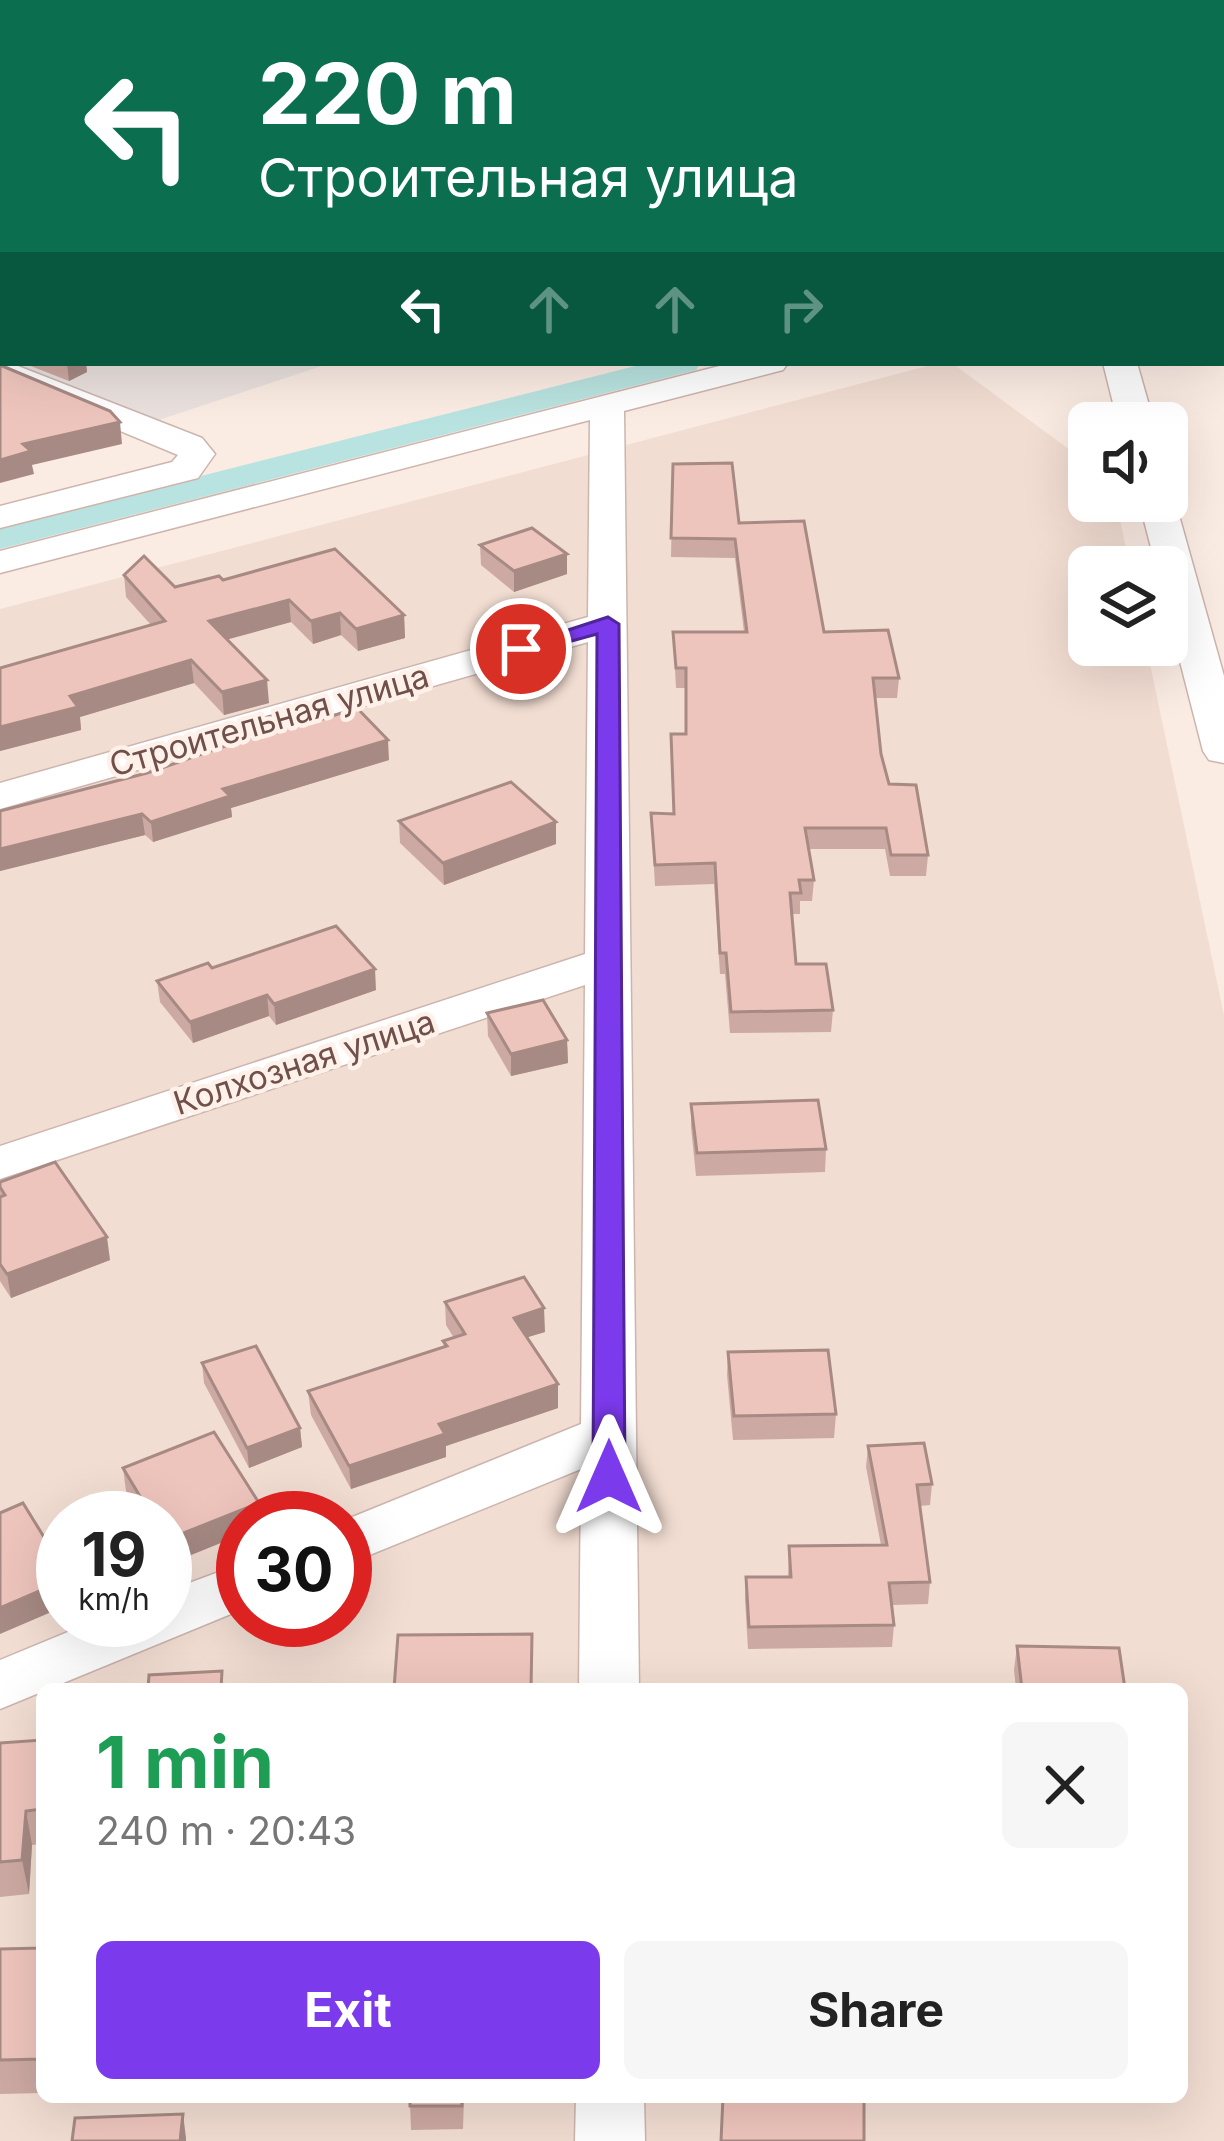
<!DOCTYPE html>
<html lang="en">
<head>
<meta charset="utf-8">
<style>
	body { margin:0; font-family:Inter,sans-serif; background:#f6f6f6; color:#222; height:100vh; display:flex; flex-direction:column; font-size:45px; white-space:nowrap }
	* { box-sizing:border-box; margin:0 }
	p { font-size:39px; color:#767676 }
	.icon { flex:none; width:66px; height:66px; fill:none; stroke:currentColor; stroke-width:2; stroke-linecap:round; stroke-linejoin:round }
	.map { position:relative; flex:1; overflow:hidden }
	.side { position:absolute; left:36px; top:1683px; width:1152px; height:420px; display:flex; flex-direction:column; background:#fff; border-radius:18px; box-shadow:0 12px 48px #0002 }
	.side>* { flex:none }
	.hud { position:absolute; left:0px; top:0px; width:1224px; height:366px; box-shadow:0 12px 48px #0002; background:#0b6e4f; color:#fff; overflow:hidden }
	.controls { position:absolute; left:1068px; top:402px; display:grid; gap:24px }
	.controls a { display:grid; place-items:center; width:120px; height:120px; border-radius:18px; background:#fff; box-shadow:0 12px 48px #0002; font-size:60px }
	.speed { position:absolute; left:36px; top:1491px; display:flex; gap:24px; font-size:60px; font-weight:700; text-align:center }
	.speed>* { display:grid; place-content:center; width:156px; height:156px; border-radius:50%; background:#fff; box-shadow:0 12px 48px #0002; line-height:1 }
	.speed small { font-size:30px; font-weight:400 }
	.speed .limit { border:18px solid #d22; background:#fff; color:#111 }
	.pin { position:absolute; display:grid; place-items:center; width:102px; height:102px; color:#fff; margin:-51px; border:6px solid #fff; border-radius:50%; box-shadow:0 3px 12px #0007 }
	.me { position:absolute; width:132px; margin:-66px; rotate:0deg; stroke-linejoin:round; filter:drop-shadow(0 0 9px #0008) }
	.turn { display:flex; align-items:center; gap:42px; height:252px; padding:0 60px; font-size:54px }
	.turn .icon { width:156px; height:156px; stroke-width:2.5 }
	.turn b { display:block; font-size:84px; line-height:102px }
	.lanes { display:flex; align-items:center; height:114px; padding:0 60px; background:#0003; justify-content:center; gap:60px; direction:ltr }
	.lanes .off { opacity:.35 }
	.round { display:grid; place-items:center; flex:none; width:126px; height:126px; border-radius:18px; background:#f6f6f6 }
	.headline { display:flex; align-items:center; justify-content:space-between; height:204px; padding:0 60px }
	h1 { font-size:72px; font-weight:700; line-height:90px; color:#1e9e55 }
	.cta { display:flex; gap:24px; margin-top:auto; padding:24px 60px }
	.cta a { flex:1; height:138px; border-radius:18px; background:#7c3aed; color:#fff; font-size:48px; font-weight:700; line-height:138px; text-align:center }
	.cta a+a { background:#f6f6f6; color:#222 }
	.map>svg:first-child { display:block }
	.residential { fill:#f2ddd2; fill-rule:evenodd }
	.industrial { fill:#eae1de }
	.lines { fill:none; stroke-linecap:round; stroke-linejoin:round }
	.canal { fill:#b9e3e0; fill-rule:evenodd }
	.minor-casing { stroke:#cdb5ae; stroke-width:3 }
	.tertiary-casing { stroke:#cdb5ae; stroke-width:3 }
	.minor { fill:#fff; fill-rule:evenodd }
	.tertiary { fill:#fff; fill-rule:evenodd }
	.wall { fill:#cda9a3 }
	.shaded-wall { fill:#a78a84 }
	.building { fill:#eec5bd; stroke:#a78a84; stroke-width:3 }
	.route { fill:#7c3aed; stroke:#51269a; stroke-width:3 }
	.labels { text-anchor:middle; stroke-width:9; stroke-linejoin:round; paint-order:stroke }
	.street-label { font-size:33px; fill:#71504b; stroke:#fef1e9 }
</style>
</head>
<body>
<div class="map">
<svg width="1224" height="2141" viewBox="0 0 1224 2141">
	<rect width="100%" height="100%" fill="#fbece3"/>
	<path class="residential" d="M 939,363 L 952,363 L 1089,464 L 1089,501 L 1116,501 L 1130,567 L 1089,567 L 1089,645 L 1146,645 L 1224,1015 L 1224,2141 L 0,2141 L 0,609 ZM 63,1518 L 165,1518 L 165,1620 L 63,1620 ZM 243,1518 L 345,1518 L 345,1620 L 243,1620 ZM 42,1689 L 1182,1689 L 1182,2097 L 42,2097 Z"/>
	<g class="industrial">
		<path d="M 238,0 L 802,0 L 815,3 L 232,3 Z"/>
		<path d="M 3,146 L 3,363 L 331,363 L 138,427 L 0,374 Z"/>
	</g>
	<g class="lines">
		<g class="canal">
			<path d="M 1224,216 L 1224,234 L 1221,235 L 1221,217 Z"/>
			<path d="M 647,363 L 701,363 L 696,370 L 0,549 L 0,527 Z"/>
		</g>
		<g class="minor-casing">
			<g id="minor">
				<path d="M 0,50 L 3,50 L 0,67 Z"/>
				<path d="M 0,359 L 202,438 L 215,454 L 198,478 L 0,528 L 0,506 L 172,462 L 178,455 L 0,381 Z"/>
				<path d="M 731,363 L 788,363 L 783,370 L 624,411 L 639,1689 L 579,1689 L 581,1469 L 345,1565 L 345,1520 L 581,1424 L 585,985 L 0,1179 L 0,1146 L 585,954 L 588,642 L 0,809 L 0,783 L 588,617 L 590,420 L 0,573 L 0,551 Z"/>
				<path d="M 1103,363 L 1137,363 L 1154,423 L 1118,423 Z"/>
				<path d="M 1167,492 L 1175,501 L 1224,676 L 1224,763 L 1209,760 L 1203,751 L 1167,611 L 1167,567 L 1156,567 L 1139,501 L 1167,501 Z"/>
				<path d="M 243,1563 L 243,1609 L 0,1709 L 0,1660 L 97,1620 L 165,1620 L 165,1592 Z"/>
				<path d="M 576,2097 L 644,2097 L 645,2141 L 575,2141 Z"/>
			</g>
		</g>
		<g class="tertiary-casing">
			<g id="tertiary">
				<rect x="0" y="28" width="3" height="21"/>
				<path d="M 1224,234 L 1224,258 L 1221,259 L 1221,235 Z"/>
			</g>
		</g>
		<use href="#minor" class="minor"/>
		<use href="#tertiary" class="tertiary"/>
	</g>
	<g class="wall">
		<path d="M 3,248 L 3,355 L 0,356 L 0,250 Z"/>
		<path d="M 23,363 L 86,363 L 87,372 L 69,381 Z"/>
		<path d="M 673,464 L 739,523 L 824,632 L 899,678 L 897,698 L 875,698 L 881,754 L 889,784 L 928,855 L 926,876 L 890,876 L 885,849 L 808,849 L 814,880 L 812,901 L 800,901 L 800,914 L 792,914 L 796,964 L 833,1010 L 831,1032 L 730,1033 L 725,974 L 720,974 L 714,884 L 655,886 L 651,813 L 673,814 L 671,734 L 686,734 L 686,688 L 676,688 L 673,632 L 744,632 L 735,558 L 671,557 Z"/>
		<path d="M 480,545 L 567,554 L 567,574 L 514,592 L 481,565 Z"/>
		<path d="M 124,575 L 175,587 L 223,580 L 404,615 L 405,638 L 358,651 L 341,635 L 313,644 L 291,622 L 227,639 L 269,703 L 224,715 L 194,683 L 80,717 L 81,730 L 0,751 L 0,668 L 151,625 L 126,597 Z"/>
		<path d="M 249,722 L 310,723 L 389,760 L 231,808 L 232,817 L 153,842 L 145,835 L 0,871 L 0,811 L 147,773 L 250,738 Z"/>
		<path d="M 399,821 L 556,822 L 556,844 L 444,885 L 400,843 Z"/>
		<path d="M 212,968 L 376,990 L 276,1025 L 269,1016 L 193,1043 L 160,1002 L 157,981 Z"/>
		<path d="M 487,1013 L 567,1040 L 568,1063 L 511,1076 L 488,1036 Z"/>
		<path d="M 691,1104 L 826,1149 L 825,1172 L 696,1176 L 691,1127 Z"/>
		<path d="M 0,1182 L 110,1260 L 11,1298 L 0,1281 Z"/>
		<path d="M 445,1302 L 545,1332 L 527,1337 L 558,1408 L 446,1446 L 446,1457 L 351,1489 L 311,1415 L 308,1391 L 444,1347 L 443,1341 L 454,1338 L 446,1325 Z"/>
		<path d="M 728,1352 L 836,1414 L 834,1438 L 733,1440 L 727,1375 Z"/>
		<path d="M 202,1363 L 300,1428 L 302,1447 L 249,1468 L 204,1383 Z"/>
		<path d="M 214,1432 L 169,1564 L 165,1557 L 165,1518 L 142,1518 L 126,1491 L 123,1468 Z"/>
		<path d="M 868,1446 L 932,1484 L 930,1505 L 920,1506 L 930,1582 L 928,1604 L 892,1605 L 894,1625 L 892,1647 L 748,1649 L 745,1599 L 746,1577 L 788,1577 L 789,1546 L 881,1545 L 866,1467 Z"/>
		<path d="M 1017,1646 L 1125,1689 L 1016,1689 L 1014,1670 Z"/>
		<path d="M 42,1740 L 42,1844 L 32,1845 L 29,1894 L 0,1897 L 0,1743 Z"/>
		<path d="M 42,1948 L 42,2093 L 0,2094 L 0,1949 Z"/>
		<path d="M 382,2097 L 464,2097 L 463,2129 L 411,2130 L 410,2103 L 382,2103 Z"/>
	</g>
	<g class="shaded-wall">
		<path d="M 1224,161 L 1224,190 L 1221,191 L 1221,162 Z"/>
		<path d="M 67,363 L 86,363 L 87,372 L 69,381 Z"/>
		<path d="M 120,422 L 122,444 L 32,465 L 34,474 L 0,483 L 0,460 L 23,444 Z"/>
		<path d="M 567,554 L 567,574 L 514,592 L 514,571 Z"/>
		<path d="M 289,600 L 291,622 L 211,644 L 209,621 Z"/>
		<path d="M 340,613 L 341,635 L 313,644 L 311,621 Z"/>
		<path d="M 404,615 L 405,638 L 358,651 L 356,629 Z"/>
		<path d="M 191,660 L 194,683 L 80,717 L 81,730 L 0,751 L 0,727 L 70,696 Z"/>
		<path d="M 267,680 L 269,703 L 224,715 L 222,692 Z"/>
		<path d="M 388,740 L 389,760 L 231,808 L 232,817 L 153,842 L 151,822 L 223,789 Z"/>
		<path d="M 142,814 L 145,835 L 0,871 L 0,849 Z"/>
		<path d="M 556,822 L 556,844 L 444,885 L 443,863 Z"/>
		<path d="M 375,969 L 376,990 L 276,1025 L 274,1004 Z"/>
		<path d="M 267,995 L 269,1016 L 193,1043 L 190,1022 Z"/>
		<path d="M 567,1040 L 568,1063 L 511,1076 L 511,1054 Z"/>
		<path d="M 107,1237 L 110,1260 L 11,1298 L 7,1274 Z"/>
		<path d="M 544,1308 L 545,1332 L 515,1341 L 514,1318 Z"/>
		<path d="M 558,1384 L 558,1408 L 446,1446 L 446,1457 L 351,1489 L 349,1466 L 439,1424 Z"/>
		<path d="M 300,1428 L 302,1447 L 249,1468 L 247,1448 Z"/>
		<path d="M 259,1503 L 261,1518 L 243,1518 L 243,1534 L 169,1564 L 166,1540 Z"/>
		<path d="M 63,1581 L 63,1607 L 0,1634 L 0,1608 Z"/>
		<path d="M 26,1811 L 32,1845 L 29,1894 L 22,1860 Z"/>
		<path d="M 183,2114 L 186,2138 L 186,2141 L 180,2141 Z"/>
	</g>
	<g class="building">
		<path d="M 0,64 L 3,65 L 3,99 L 0,100 Z"/>
		<path d="M 1224,121 L 1224,161 L 1221,162 L 1221,122 Z"/>
		<path d="M 3,248 L 3,335 L 0,334 L 0,250 Z"/>
		<path d="M 0,365 L 110,411 L 120,422 L 23,444 L 31,451 L 0,460 Z"/>
		<path d="M 732,463 L 739,523 L 804,521 L 824,632 L 888,630 L 899,678 L 873,678 L 881,754 L 889,784 L 916,785 L 928,855 L 891,855 L 886,828 L 805,828 L 814,880 L 799,880 L 801,893 L 790,893 L 796,964 L 826,964 L 833,1010 L 731,1012 L 726,953 L 720,953 L 715,863 L 655,865 L 651,813 L 674,814 L 671,734 L 686,734 L 686,668 L 676,668 L 673,632 L 747,632 L 735,539 L 671,538 L 673,464 Z"/>
		<path d="M 532,528 L 567,554 L 514,571 L 480,545 Z"/>
		<path d="M 335,549 L 404,615 L 356,629 L 340,613 L 311,621 L 289,600 L 209,621 L 267,680 L 222,692 L 191,660 L 70,696 L 78,707 L 0,727 L 0,668 L 165,621 L 124,575 L 144,556 L 175,587 L 219,576 L 223,580 Z"/>
		<path d="M 357,708 L 388,740 L 223,789 L 230,796 L 151,822 L 142,814 L 0,849 L 0,811 L 147,773 L 260,734 L 249,722 L 294,710 L 310,723 Z"/>
		<path d="M 511,782 L 556,822 L 443,863 L 399,821 Z"/>
		<path d="M 336,926 L 375,969 L 274,1004 L 267,995 L 190,1022 L 157,981 L 208,963 L 212,968 Z"/>
		<path d="M 543,1000 L 567,1040 L 511,1054 L 487,1013 Z"/>
		<path d="M 818,1100 L 826,1149 L 697,1153 L 691,1104 Z"/>
		<path d="M 55,1162 L 107,1237 L 7,1274 L 0,1264 L 0,1197 L 5,1195 L 0,1187 L 0,1182 Z"/>
		<path d="M 524,1277 L 544,1308 L 514,1318 L 558,1384 L 439,1424 L 445,1434 L 349,1466 L 308,1391 L 447,1346 L 443,1341 L 465,1334 L 445,1302 Z"/>
		<path d="M 256,1346 L 300,1428 L 247,1448 L 202,1363 Z"/>
		<path d="M 828,1350 L 836,1414 L 734,1416 L 728,1352 Z"/>
		<path d="M 214,1432 L 259,1503 L 166,1540 L 165,1518 L 153,1518 L 123,1468 Z"/>
		<path d="M 924,1443 L 932,1484 L 917,1485 L 930,1582 L 889,1583 L 894,1625 L 749,1627 L 746,1577 L 791,1577 L 789,1546 L 887,1545 L 868,1446 Z"/>
		<path d="M 23,1503 L 63,1568 L 63,1581 L 0,1608 L 0,1513 Z"/>
		<path d="M 532,1634 L 531,1689 L 394,1689 L 398,1635 Z"/>
		<path d="M 1017,1646 L 1119,1648 L 1125,1689 L 1022,1689 Z"/>
		<path d="M 222,1671 L 221,1689 L 148,1689 L 149,1675 Z"/>
		<path d="M 42,1740 L 42,1809 L 26,1811 L 22,1860 L 0,1862 L 0,1743 Z"/>
		<path d="M 42,1948 L 42,2059 L 0,2060 L 0,1949 Z"/>
		<rect x="410" y="2097" width="52" height="9"/>
		<path d="M 723,2097 L 864,2097 L 864,2141 L 721,2141 Z"/>
		<path d="M 183,2114 L 180,2141 L 72,2141 L 75,2118 Z"/>
	</g>
	<path class="route" d="M 608,617 L 619,624 L 625,1477 L 620,1486 L 598,1486 L 593,1477 L 597,634 L 521,655 L 510,649 Z"/>
	<g class="labels">
		<g class="street-label">
			<text transform="translate(269 720) rotate(-16)" y="12">Строительная улица</text>
			<text transform="translate(304 1062) rotate(-18)" y="12">Колхозная улица</text>
		</g>
	</g>
</svg>
<div class="controls">
<a><svg class="icon" aria-label="sound" viewBox="0 0 24 24"><path d="M4 9h4l5-4v14l-5-4H4zM17 9q2 3 0 6"/></svg></a>
<a><svg class="icon" aria-label="layers" viewBox="0 0 24 24"><path d="M12 4l9 5-9 5-9-5zM3 14l9 5 9-5"/></svg></a>
</div>
<div class="speed"><div>19<small>km/h</small></div><div class="limit">30</div></div>
<div class="pin" style="left:521px;top:649px;background:#d93025"><svg class="icon" aria-label="arrive" viewBox="0 0 24 24"><path d="M6 21V4h12l-3 4 3 4H6"/></svg></div>
<svg class="me" style="left:609px;top:1477px" viewBox="-20 -20 40 40"><path d="M0-17L14 15 0 8-14 15z" fill="#7c3aed" stroke="#fff" stroke-width="4"/></svg>
<div class="hud">
<div class="turn"><svg class="icon" aria-label="left" viewBox="0 0 24 24"><path d="M17 20v-9H6M10 6l-5 5 5 5"/></svg><div><b>220 m</b>Строительная улица</div></div>
<div class="lanes"><svg class="icon" aria-label="left" viewBox="0 0 24 24"><path d="M17 20v-9H6M10 6l-5 5 5 5"/></svg><svg class="icon off" aria-label="ahead" viewBox="0 0 24 24"><path d="M12 20V5M6 11l6-6 6 6"/></svg><svg class="icon off" aria-label="ahead" viewBox="0 0 24 24"><path d="M12 20V5M6 11l6-6 6 6"/></svg><svg class="icon off" aria-label="right" viewBox="0 0 24 24"><path d="M7 20v-9h11M14 6l5 5-5 5"/></svg></div>
</div>
<section class="side">
<div class="headline"><div><h1>1 min</h1><p>240 m · 20:43</p></div><a class="round"><svg class="icon" aria-label="close" viewBox="0 0 24 24"><path d="M6 6l12 12M18 6L6 18"/></svg></a></div>
<div class="cta"><a>Exit</a><a>Share</a></div>
</section>
</div>
</body>
</html>
